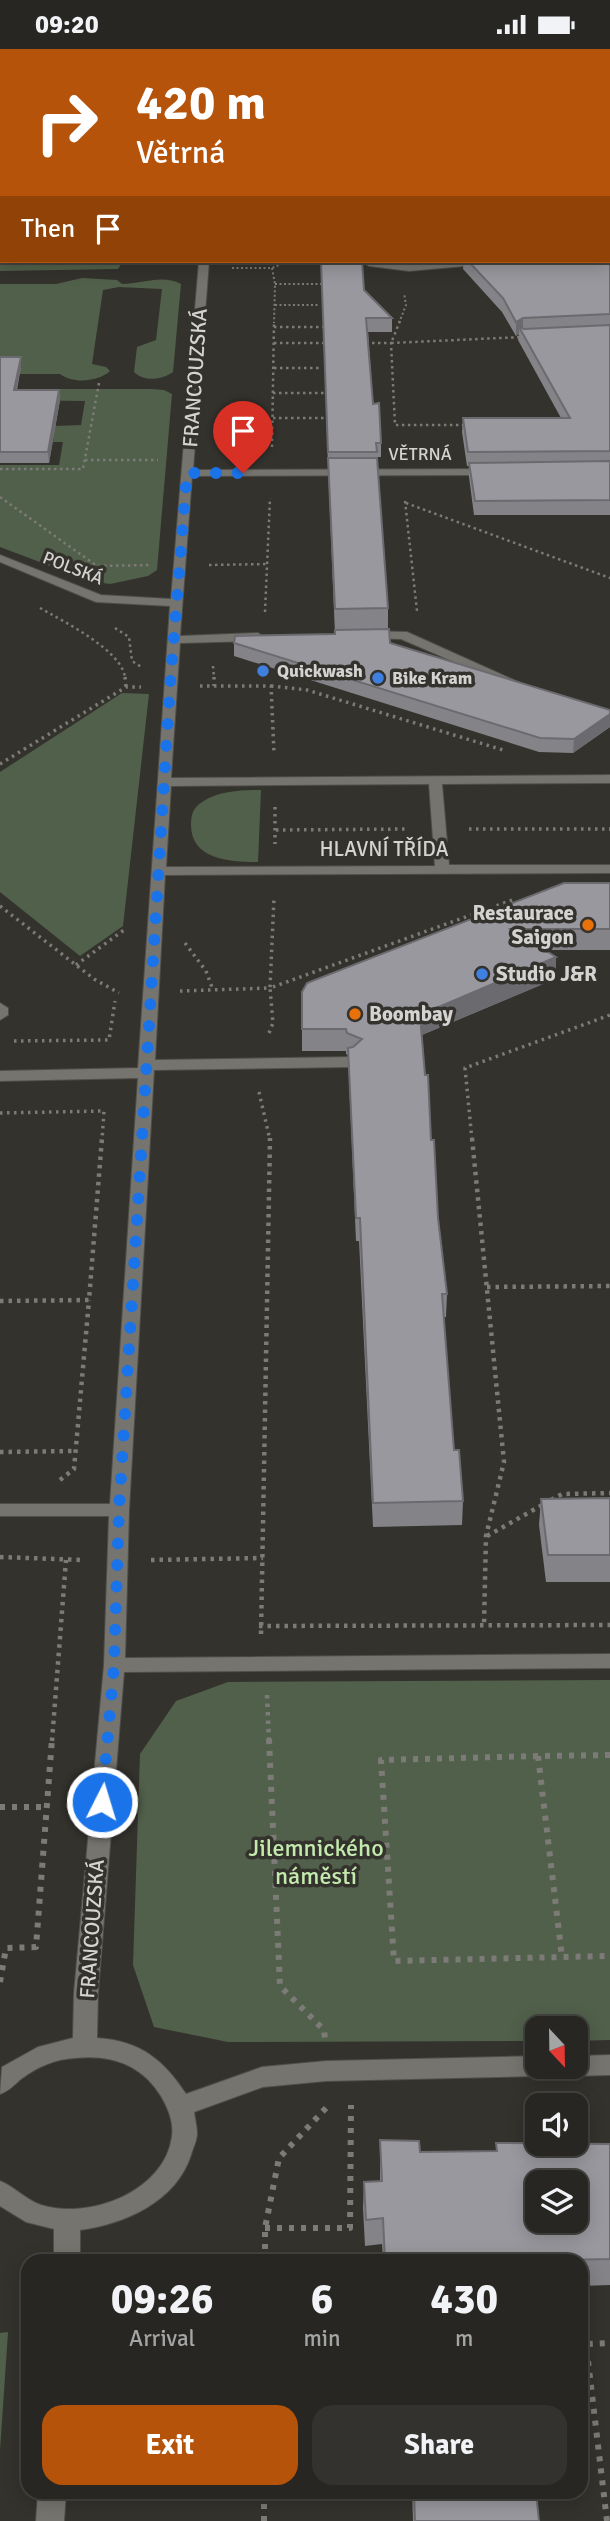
<!DOCTYPE html>
<html lang="en">
<head>
<meta charset="utf-8">
<style>
	body { margin:0; font-family:Signika,sans-serif; background:#33322f; color:#f1f3f6; height:100vh; display:flex; flex-direction:column; font-size:26px; white-space:nowrap }
	* { box-sizing:border-box; margin:0 }
	p { font-size:23px; color:#a4a5a5 }
	.icon { flex:none; width:38px; height:38px; fill:none; stroke:currentColor; stroke-width:2; stroke-linecap:round; stroke-linejoin:round }
	.map { position:relative; flex:1; overflow:hidden }
	.sheet { position:absolute; left:21px; top:2205px; width:567px; height:245px; display:flex; flex-direction:column; background:#272622; border-radius:21px; box-shadow:0 4px 18px #0003,0 0 0 2px #434340 }
	.sheet>* { flex:none }
	.top-card { position:absolute; left:0px; top:0px; width:611px; height:214px; box-shadow:0 4px 18px #0003,0 0 0 2px #434340; background:#b45309; color:#fff; overflow:hidden }
	.needle { width:46px; rotate:158deg }
	.buttons { position:absolute; left:525px; top:1967px; display:grid; gap:14px }
	.buttons a { display:grid; place-items:center; width:63px; height:63px; border-radius:14px; background:#272622; box-shadow:0 4px 18px #0003,0 0 0 2px #434340; font-size:35px }
	.pin { position:absolute; display:grid; place-items:center; width:60px; height:60px; color:#fff; margin:-72px -30px; border-radius:50% 50% 50% 0; rotate:-45deg; box-shadow:0 0 7px #0007 }
	.pin .icon { rotate:45deg }
	.me { position:absolute; width:77px; margin:-38px; rotate:5deg; stroke-linejoin:round; filter:drop-shadow(0 0 5px #0008) }
	.turn { display:flex; align-items:center; gap:24px; height:147px; padding:0 21px; font-size:32px }
	.turn .icon { width:91px; height:91px; stroke-width:2.5 }
	.turn b { display:block; font-size:49px; line-height:60px }
	.then { display:flex; align-items:center; height:66px; padding:0 21px; background:#0003; gap:14px; font-size:26px }
	.eta { display:flex; justify-content:space-evenly; align-items:center; height:119px; text-align:center }
	.eta b { font-size:42px; font-weight:700; line-height:49px }
	.button { display:flex; gap:14px; margin-top:auto; padding:14px 21px }
	.button a { flex:1; height:80px; border-radius:21px; background:#b45309; color:#fff; font-size:28px; font-weight:700; line-height:80px; text-align:center }
	.button a+a { background:#33322f; color:#f1f3f6 }
	.status { display:flex; justify-content:space-between; align-items:center; height:49px; padding:0 35px; background:#272622; direction:ltr }
	.status svg { height:19px; fill:currentColor }
	.map>svg:first-child { display:block }
	.green { fill:#51604a }
	.lines { fill:none; stroke-linecap:round; stroke-linejoin:round }
	.minor-casing { stroke:#4f4e4a; stroke-width:2 }
	.path-far4 { stroke:#7d7b77; stroke-width:2; stroke-dasharray:2 2.5; stroke-linecap:butt }
	.path-far3 { stroke:#7d7b77; stroke-width:2.5; stroke-dasharray:2.5 3.5; stroke-linecap:butt }
	.path-far2 { stroke:#7d7b77; stroke-width:3.5; stroke-dasharray:2.5 4.5; stroke-linecap:butt }
	.path-far1 { stroke:#7d7b77; stroke-width:4.5; stroke-dasharray:3.5 5; stroke-linecap:butt }
	.path { stroke:#7d7b77; stroke-width:6; stroke-dasharray:5 7; stroke-linecap:butt }
	.minor { fill:#76746f; fill-rule:evenodd }
	.wall { fill:#848388 }
	.shaded-wall { fill:#6b6a6f }
	.building { fill:#99989e; stroke:#6b6a6f; stroke-width:2; fill-rule:evenodd }
	.route { stroke:#1a73e8; stroke-width:12; stroke-dasharray:0 21.6 }
	.shop-dot { fill:#3f7fe0; stroke:#34322d; stroke-width:2.5 }
	.food-dot { fill:#e8710a; stroke:#34322d; stroke-width:2.5 }
	.labels { text-anchor:middle; stroke-width:7; stroke-linejoin:round; paint-order:stroke }
	.far-street-label { font-size:18px; fill:#d5d3d1; stroke:#34322d }
	.far-poi-label { font-size:18px; font-weight:bold; fill:#d5d3d1; stroke:#34322d; text-anchor:start }
	.street-label { font-size:21px; fill:#d5d3d1; stroke:#34322d }
	.poi-label { font-size:21px; font-weight:bold; fill:#d5d3d1; stroke:#34322d; text-anchor:start }
	.near-park-label { font-size:24px; fill:#c2eaad; stroke:#34322d }
</style>
</head>
<body>
<div class="status"><b>09:20</b><svg viewBox="0 0 49 12"><path d="M0 12V9h3v3zM5 12V6h3v6zM10 12V3h3v9zM15 12V0h3v12zM26 1h20v11H26zM47 4h2v5h-2z"/></svg></div>
<div class="map">
<svg width="610" height="2472" viewBox="0 0 610 2472">
	<rect width="100%" height="100%" fill="#34322d"/>
	<g class="green">
		<path d="M 0,0 L 610,0 L 610,130 L 609,2 L 2,2 L 2,11 Z"/>
		<path d="M 0,30 L 2,212 L 115,212 L 122,214 L 118,220 L 0,222 Z"/>
		<path d="M 82,229 L 117,231 L 122,235 C 142,235 162,225 181,235 L 173,323 C 162,331 144,333 134,323 L 137,298 L 156,291 L 162,240 L 119,238 L 103,241 L 92,315 L 106,318 L 110,322 C 98,333 73,335 60,325 L 0,325 L 0,235 L 56,235 Z"/>
		<path d="M 0,340 L 151,340 L 164,341 L 172,345 L 157,521 L 148,527 L 110,535 L 90,532 L 0,498 L 0,416 L 59,416 L 63,393 L 53,393 L 55,377 L 81,376 L 85,352 L 0,351 Z"/>
		<path d="M 122,644 L 149,645 L 123,877 L 80,907 L 0,843 L 0,723 Z"/>
		<path d="M 261,741 L 258,813 C 231,813 191,811 191,776 C 191,768 192,762 198,756 C 215,742 240,741 261,741 Z"/>
		<path d="M 610,1631 L 610,1991 L 576,1992 L 576,1979 L 537,1979 L 537,1992 L 228,1993 L 154,1978 L 133,1916 L 140,1705 L 176,1652 L 228,1633 Z"/>
		<path d="M 8,2283 L 8,2284 L 0,2401 L 0,2284 Z"/>
	</g>
	<g class="lines">
		<g class="minor-casing">
			<g id="minor">
				<rect x="0" y="20" width="2" height="5"/>
				<rect x="609" y="158" width="1" height="6"/>
				<path d="M 199,212 L 209,212 L 193,421 L 491,420 L 496,423 L 491,426 L 192,427 L 180,587 L 258,584 L 264,588 L 258,592 L 180,594 L 171,729 L 610,726 L 610,734 L 442,735 L 449,816 L 610,816 L 610,824 L 165,826 L 155,1011 L 351,1008 L 359,1013 L 351,1018 L 154,1021 L 129,1461 L 125,1609 L 610,1605 L 610,1619 L 124,1623 L 98,1944 L 97,1989 C 140,1992 163,2010 186,2045 L 262,2018 L 326,2012 L 537,2007 L 537,2018 L 549,2018 L 545,2024 L 537,2027 L 326,2032 L 263,2038 L 194,2063 C 195,2070 197,2078 197,2085 C 197,2091 193,2099 191,2106 C 176,2153 124,2175 80,2181 L 80,2212 L 54,2212 L 54,2180 L 26,2173 L 0,2157 L 0,2132 C 15,2138 26,2151 41,2156 C 89,2171 165,2143 172,2087 C 174,2073 168,2059 161,2047 C 142,2016 111,2005 75,2009 C 55,2010 37,2018 21,2030 C 14,2036 9,2042 0,2045 L 2,2018 L 38,1998 L 73,1989 L 74,1944 L 104,1616 L 109,1467 L 0,1467 L 0,1455 L 110,1455 L 138,1029 L 0,1032 L 0,1022 L 138,1019 L 170,557 L 96,553 L 0,513 L 0,506 L 101,546 L 171,550 ZM 429,735 L 435,817 L 166,818 L 171,737 Z"/>
				<path d="M 366,212 L 409,216 L 493,212 L 488,215 L 409,222 L 369,217 L 364,214 Z"/>
				<path d="M 367,582 L 407,583 L 527,637 L 521,641 L 517,640 L 401,590 L 363,589 L 363,583 Z"/>
				<path d="M 0,954 L 8,959 L 8,966 L 0,971 Z"/>
				<path d="M 610,2006 L 610,2026 L 576,2027 L 568,2024 L 564,2018 L 576,2018 L 576,2007 Z"/>
				<path d="M 38,2443 L 66,2443 L 64,2472 L 36,2472 Z"/>
			</g>
		</g>
		<g class="path-far4">
			<path d="M 232,219 L 272,219 L 289,212"/>
			<path d="M 272,219 L 275,235 L 274,274"/>
			<path d="M 275,235 L 321,235"/>
			<path d="M 275,256 L 320,256"/>
			<path d="M 399,274 L 406,256 L 404,244"/>
		</g>
		<g class="path-far3">
			<path d="M 400,272 L 391,294 L 522,288"/>
			<path d="M 274,278 L 323,278"/>
			<path d="M 274,294 L 329,294"/>
			<path d="M 366,294 L 391,294 L 395,376 L 467,376"/>
			<path d="M 274,319 L 322,319"/>
			<path d="M 273,344 L 326,344"/>
			<path d="M 273,369 L 327,369"/>
			<path d="M 272,398 L 274,272"/>
			<path d="M 85,411 L 158,411"/>
			<path d="M 0,420 L 83,420 L 99,334"/>
			<path d="M 0,448 L 97,517 L 151,516"/>
			<path d="M 405,452 L 417,562"/>
			<path d="M 406,454 L 610,529"/>
			<path d="M 209,516 L 267,515"/>
			<path d="M 40,559 C 63,572 123,602 125,629"/>
			<path d="M 265,563 L 270,449"/>
			<path d="M 115,579 L 129,588 L 132,612 L 143,619"/>
			<path d="M 213,617 L 214,629"/>
		</g>
		<g class="path-far2">
			<path d="M 125,628 L 126,638"/>
			<path d="M 214,628 L 214,637"/>
			<path d="M 200,637 L 271,637 L 274,704"/>
			<path d="M 271,637 L 307,641 L 503,701"/>
			<path d="M 0,715 L 126,638 L 141,638"/>
			<path d="M 275,758 L 275,795"/>
			<path d="M 469,780 L 610,780"/>
			<path d="M 276,781 L 408,780"/>
			<path d="M 0,857 L 94,930 L 119,944"/>
			<path d="M 185,894 L 206,922 L 213,941"/>
			<path d="M 76,916 L 124,881"/>
			<path d="M 180,942 L 270,939 L 274,849"/>
			<path d="M 269,984 L 273,974 L 270,939 L 515,850"/>
			<path d="M 14,992 L 109,991 L 115,952"/>
			<path d="M 259,1043 L 270,1091"/>
			<path d="M 0,1064 L 104,1062 L 102,1091"/>
			<path d="M 472,1091 L 465,1019 L 610,966"/>
		</g>
		<g class="path-far1">
			<path d="M 472,1089 L 504,1413 L 486,1487 L 484,1576"/>
			<path d="M 487,1238 L 610,1237"/>
			<path d="M 0,1252 L 89,1251 L 102,1089"/>
			<path d="M 0,1403 L 76,1402"/>
			<path d="M 60,1431 L 74,1420 L 89,1251"/>
			<path d="M 551,1451 L 562,1445 L 610,1444"/>
			<path d="M 487,1487 L 544,1455"/>
			<path d="M 0,1508 L 83,1511"/>
			<path d="M 151,1511 L 263,1509"/>
			<path d="M 259,1577 L 610,1576"/>
			<path d="M 261,1585 L 270,1089"/>
			<path d="M 267,1646 L 269,1692"/>
			<path d="M 52,1692 L 66,1511"/>
		</g>
		<g class="path">
			<path d="M 269,1690 L 280,1937 L 324,1981 L 325,1990"/>
			<path d="M 610,1706 L 538,1707 L 562,1908 L 610,1907"/>
			<path d="M 538,1707 L 381,1711 L 394,1912 L 562,1908"/>
			<path d="M 0,1758 L 47,1758"/>
			<path d="M 0,1933 L 6,1899 L 36,1898 L 52,1690"/>
			<path d="M 537,2054 L 574,2053"/>
			<path d="M 265,2179 L 350,2179 L 351,2056"/>
			<path d="M 265,2212 L 265,2179 L 279,2109 L 327,2058 L 327,2054"/>
			<path d="M 264,2443 L 264,2472"/>
			<path d="M 607,2472 L 586,2295 L 610,2294"/>
		</g>
		<use href="#minor" class="minor"/>
	</g>
	<g class="wall">
		<path d="M 610,193 L 610,466 L 474,466 L 469,428 L 469,417 L 467,417 L 462,383 L 463,369 L 561,369 L 518,291 L 519,285 L 516,287 L 502,263 L 463,220 L 464,212 L 609,212 Z"/>
		<path d="M 321,212 L 364,241 L 392,269 L 392,283 L 368,283 L 373,355 L 381,394 L 381,408 L 376,408 L 376,409 L 388,559 L 388,580 L 390,594 L 610,661 L 610,678 L 573,704 L 539,703 L 234,607 L 234,594 L 335,585 L 328,418 Z"/>
		<path d="M 0,308 L 21,308 L 21,318 L 17,341 L 59,341 L 60,351 L 49,414 L 0,414 Z"/>
		<path d="M 610,834 L 610,901 L 545,901 L 556,908 L 555,930 L 422,986 L 438,1169 L 447,1245 L 446,1268 L 444,1268 L 454,1401 L 463,1452 L 462,1476 L 373,1478 L 359,1192 L 356,1192 L 348,1006 L 346,1005 L 346,1002 L 302,1002 L 302,943 Z"/>
		<path d="M 610,1449 L 610,1533 L 546,1533 L 539,1476 L 541,1450 Z"/>
		<path d="M 380,2091 L 420,2103 L 496,2102 L 496,2094 L 610,2095 L 610,2236 L 581,2237 L 581,2212 L 383,2212 L 382,2195 L 365,2197 L 363,2159 L 364,2133 L 380,2132 Z"/>
		<path d="M 412,2443 L 536,2443 L 539,2472 L 413,2472 Z"/>
	</g>
	<g class="shaded-wall">
		<path d="M 523,269 L 523,282 L 519,278 L 519,285 L 516,287 L 516,273 Z"/>
		<path d="M 21,308 L 21,318 L 14,351 L 14,341 Z"/>
		<path d="M 59,341 L 60,351 L 49,414 L 48,403 Z"/>
		<path d="M 610,665 L 610,678 L 573,704 L 574,690 Z"/>
		<path d="M 556,908 L 555,930 L 419,987 L 420,966 Z"/>
	</g>
	<g class="building">
		<path d="M 609,193 L 610,193 L 610,265 L 523,269 L 516,273 L 503,249 L 468,212 L 609,212 Z"/>
		<path d="M 321,212 L 362,212 L 364,241 L 392,269 L 366,269 L 373,355 L 379,354 L 381,394 L 376,394 L 377,403 L 328,403 Z"/>
		<path d="M 610,276 L 610,402 L 468,403 L 463,369 L 570,369 L 519,278 L 524,280 Z"/>
		<path d="M 0,308 L 21,308 L 14,341 L 59,341 L 48,403 L 0,403 Z"/>
		<path d="M 328,409 L 377,409 L 388,559 L 335,560 Z"/>
		<path d="M 610,412 L 610,451 L 475,452 L 469,414 Z"/>
		<path d="M 389,580 L 390,594 L 610,661 L 610,665 L 574,690 L 540,689 L 234,594 L 235,587 L 335,585 L 335,581 Z"/>
		<path d="M 564,834 L 610,834 L 610,880 L 511,880 L 556,908 L 420,966 L 425,1026 L 428,1026 L 431,1091 L 434,1091 L 438,1169 L 447,1245 L 442,1245 L 454,1401 L 459,1401 L 463,1452 L 373,1454 L 360,1169 L 356,1169 L 348,999 L 353,998 L 362,990 L 347,984 L 346,980 L 302,980 L 302,943 L 307,934 Z"/>
		<path d="M 610,1449 L 610,1506 L 548,1506 L 541,1450 Z"/>
		<path d="M 380,2091 L 419,2092 L 420,2103 L 497,2102 L 496,2094 L 610,2095 L 610,2210 L 518,2212 L 385,2212 L 383,2169 L 366,2171 L 364,2133 L 382,2132 ZM 537,2133 L 576,2133 L 576,2172 L 537,2172 Z"/>
		<path d="M 414,2443 L 536,2443 L 539,2472 L 415,2472 Z"/>
	</g>
	<g class="lines">
		<path class="route" d="M 102,1753 L 114,1616 L 119,1461 L 170,637 L 187,424 L 243,424"/>
	</g>
	<g class="shop-dot">
		<circle cx="263" cy="622" r="7"/>
		<circle cx="378" cy="629" r="7"/>
		<circle cx="482" cy="925" r="7"/>
	</g>
	<g class="food-dot">
		<circle cx="588" cy="876" r="7"/>
		<circle cx="355" cy="965" r="7"/>
	</g>
	<g class="labels">
		<g class="far-street-label">
			<text x="420" y="411">VĚTRNÁ</text>
			<text transform="translate(73 519) rotate(21)" y="6">POLSKÁ</text>
		</g>
		<g class="far-poi-label">
			<text x="277" y="628">Quickwash</text>
			<text x="392" y="635">Bike Kram</text>
		</g>
		<g class="street-label">
			<text transform="translate(195 329) rotate(-86)" y="7">FRANCOUZSKÁ</text>
			<text x="384" y="807">HLAVNÍ TŘÍDA</text>
			<text transform="translate(92 1880) rotate(-86)" y="7">FRANCOUZSKÁ</text>
		</g>
		<g class="poi-label">
			<text x="574" y="871" text-anchor="end">Restaurace<tspan x="574" dy="24">Saigon</tspan></text>
			<text x="496" y="932">Studio J&amp;R</text>
			<text x="369" y="972">Boombay</text>
		</g>
		<g class="near-park-label">
			<text x="316" y="1807">Jilemnického<tspan x="316" dy="28">náměstí</tspan></text>
		</g>
	</g>
</svg>
<div class="buttons">
<a><svg class="needle" viewBox="-14 -14 28 28"><path d="M0-13l5 13h-10z" fill="#e53935"/><path d="M0 13l5-13h-10z" fill="#a4a5a5"/></svg></a>
<a><svg class="icon" aria-label="sound" viewBox="0 0 24 24"><path d="M4 9h4l5-4v14l-5-4H4zM17 9q2 3 0 6"/></svg></a>
<a><svg class="icon" aria-label="layers" viewBox="0 0 24 24"><path d="M12 4l9 5-9 5-9-5zM3 14l9 5 9-5"/></svg></a>
</div>
<div class="pin" style="left:243px;top:424px;background:#d93025"><svg class="icon" aria-label="arrive" viewBox="0 0 24 24"><path d="M6 21V4h12l-3 4 3 4H6"/></svg></div>
<svg class="me" style="left:102px;top:1753px" viewBox="-20 -20 40 40"><circle r="17" fill="#1a73e8" stroke="#fff" stroke-width="3"/><path d="M0-11L8 9 0 5-8 9z" fill="#fff"/></svg>
<div class="top-card">
<div class="turn"><svg class="icon" aria-label="right" viewBox="0 0 24 24"><path d="M7 20v-9h11M14 6l5 5-5 5"/></svg><div><b>420 m</b>Větrná</div></div>
<div class="then">Then<svg class="icon" aria-label="arrive" viewBox="0 0 24 24"><path d="M6 21V4h12l-3 4 3 4H6"/></svg></div>
</div>
<section class="sheet">
<div class="eta">
<div><b>09:26</b><p>Arrival</p></div>
<div><b>6</b><p>min</p></div>
<div><b>430</b><p>m</p></div>
</div>
<div class="button"><a>Exit</a><a>Share</a></div>
</section>
</div>
</body>
</html>
